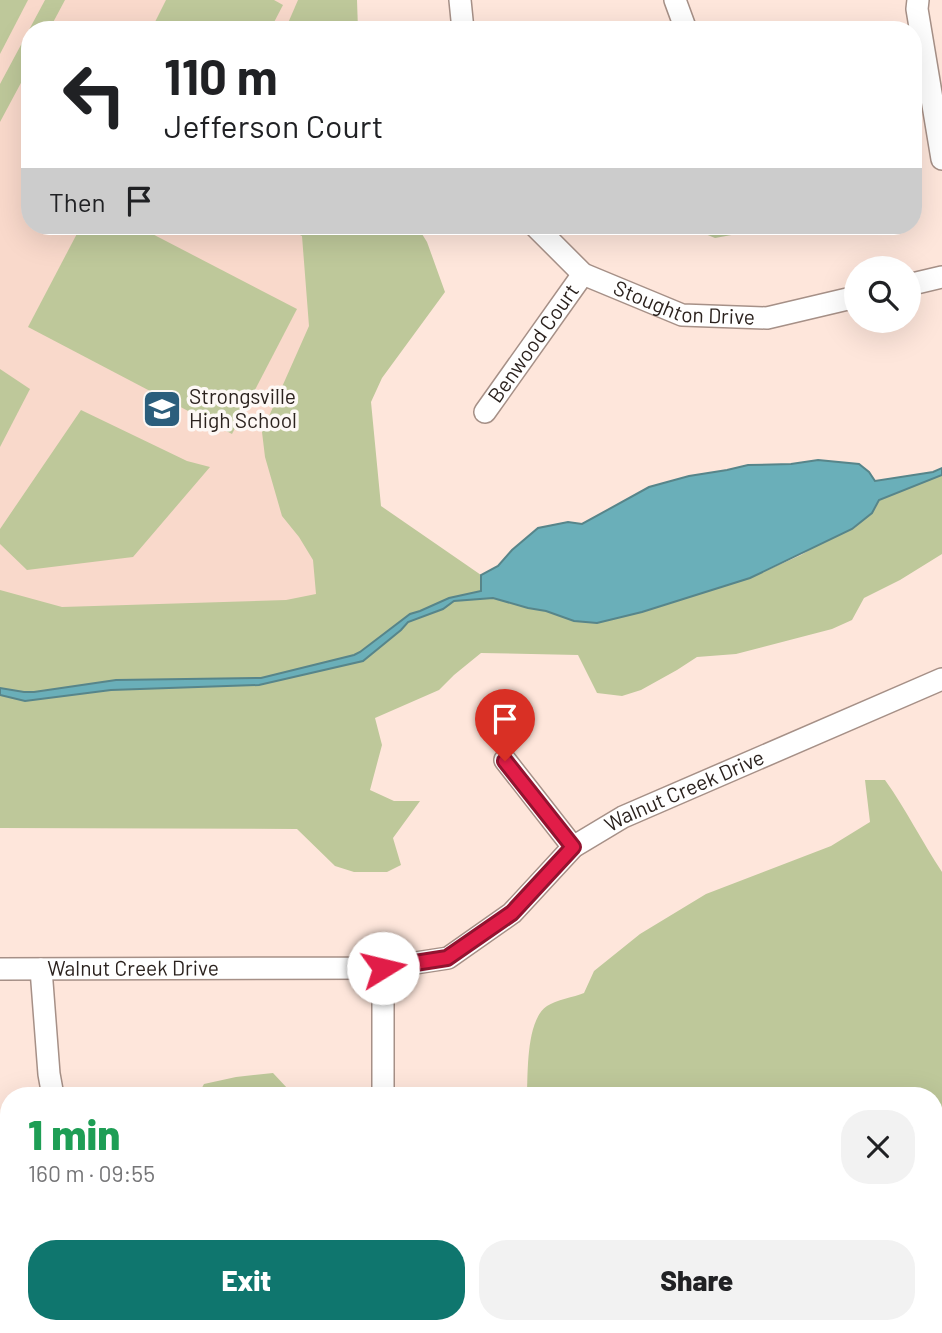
<!DOCTYPE html>
<html lang="en">
<head>
<meta charset="utf-8">
<style>
	body { margin:0; font-family:Barlow,sans-serif; background:#f2f2f2; color:#202124; height:100vh; display:flex; flex-direction:column; font-size:26px; white-space:nowrap }
	* { box-sizing:border-box; margin:0 }
	p { font-size:23px; color:#757577 }
	.icon { flex:none; width:38px; height:38px; fill:none; stroke:currentColor; stroke-width:2; stroke-linecap:round; stroke-linejoin:round }
	.map { position:relative; flex:1; overflow:hidden }
	.drawer { position:absolute; left:0px; top:1087px; width:943px; height:247px; display:flex; flex-direction:column; background:#fff; border-radius:28px 28px 0 0; box-shadow:0 7px 28px #0002 }
	.drawer>* { flex:none }
	.hud { position:absolute; left:21px; top:21px; width:901px; height:214px; border-radius:28px; box-shadow:0 7px 28px #0002; background:#fff; color:#202124; overflow:hidden }
	.buttons { position:absolute; left:844px; top:256px; display:grid; gap:14px }
	.buttons a { display:grid; place-items:center; width:77px; height:77px; border-radius:50%; background:#fff; box-shadow:0 7px 28px #0002; font-size:35px }
	.pin { position:absolute; display:grid; place-items:center; width:60px; height:60px; color:#fff; margin:-72px -30px; border-radius:50% 50% 50% 0; rotate:-45deg; box-shadow:0 0 7px #0007 }
	.pin .icon { rotate:45deg }
	.me { position:absolute; width:77px; margin:-38px; rotate:81deg; stroke-linejoin:round; filter:drop-shadow(0 0 5px #0008) }
	.turn { display:flex; align-items:center; gap:24px; height:147px; padding:0 28px; font-size:32px }
	.turn .icon { width:91px; height:91px; stroke-width:2.5 }
	.turn b { display:block; font-size:49px; line-height:60px }
	.then { display:flex; align-items:center; height:66px; padding:0 28px; background:#0003; gap:14px; font-size:26px }
	.round { display:grid; place-items:center; flex:none; width:74px; height:74px; border-radius:28px; background:#f2f2f2 }
	.summary { display:flex; align-items:center; justify-content:space-between; height:119px; padding:0 28px }
	h1 { font-size:42px; font-weight:800; line-height:52px; color:#1e9e55 }
	.action { display:flex; gap:14px; margin-top:auto; padding:14px 28px }
	.action a { flex:1; height:80px; border-radius:28px; background:#0f766e; color:#fff; font-size:28px; font-weight:800; line-height:80px; text-align:center }
	.action a+a { background:#f2f2f2; color:#202124 }
	.map>svg:first-child { display:block }
	.built { fill:#f9d9cb }
	.green { fill:#bec89a }
	.water { fill:#6aafb9; stroke:#57858a; stroke-width:2 }
	.lines { fill:none; stroke-linecap:round; stroke-linejoin:round }
	.minor-casing { stroke:#a69087; stroke-width:24 }
	.minor { stroke:#fff; stroke-width:21 }
	.route-casing { stroke:#92132f; stroke-width:18 }
	.route { stroke:#e11d48; stroke-width:12 }
	.labels { text-anchor:middle; stroke-width:7; stroke-linejoin:round; paint-order:stroke }
	.street-label { font-size:21px; fill:#2b221e; stroke:#fdf8f5 }
	.poi-label { font-size:21px; fill:#2b221e; stroke:#fdf8f5; text-anchor:start }
</style>
</head>
<body>
<div class="map">
<svg width="942" height="1333" viewBox="0 0 942 1333">
	<rect width="100%" height="100%" fill="#fee6db"/>
	<path class="built" d="M 0,0 L 312,0 L 313,30 L 30,30 L 30,226 L 319,226 L 333,715 L 0,713 Z"/>
	<g class="green">
		<path d="M 0,0 L 28,0 L 0,54 Z"/>
		<path d="M 45,0 L 65,0 L 49,30 L 30,30 L 30,66 L 0,122 L 0,84 Z"/>
		<path d="M 166,0 L 274,0 L 283,5 L 270,30 L 151,30 Z"/>
		<path d="M 298,0 L 357,0 L 358,30 L 285,30 Z"/>
		<path d="M 81,226 L 137,226 L 297,309 L 232,434 L 28,327 Z"/>
		<path d="M 280,226 L 417,226 L 427,242 L 445,292 L 382,378 L 371,402 L 381,506 L 481,575 L 482,598 L 493,598 L 528,608 L 546,611 L 574,621 L 597,623 L 642,612 L 750,578 L 801,555 L 872,513 L 879,500 L 942,475 L 942,554 L 900,580 L 864,598 L 852,620 L 832,629 L 736,654 L 697,657 L 677,670 L 641,690 L 622,696 L 597,693 L 578,655 L 481,653 L 454,675 L 439,690 L 375,718 L 382,745 L 370,790 L 394,801 L 420,801 L 393,838 L 401,865 L 387,872 L 354,872 L 335,866 L 297,829 L 0,828 L 0,590 L 62,607 L 286,600 L 316,594 L 313,560 L 299,537 L 282,516 L 265,457 L 262,432 L 309,326 L 302,236 Z"/>
		<path d="M 686,226 L 763,226 L 748,232 L 715,238 Z"/>
		<path d="M 0,369 L 30,389 L 0,447 Z"/>
		<path d="M 81,410 L 187,461 L 210,467 L 133,557 L 27,570 L 0,544 L 0,529 Z"/>
		<path d="M 865,780 L 885,780 C 906,809 922,842 942,872 L 942,1230 L 937,1247 L 940,1309 L 942,1312 L 942,1333 L 492,1333 L 492,1325 L 934,1325 L 934,1096 L 527,1095 C 528,1073 526,1020 547,1006 C 556,1000 574,997 584,993 L 594,971 L 640,934 L 706,894 L 831,846 L 870,822 Z"/>
		<path d="M 273,1073 L 288,1089 L 290,1095 L 198,1095 L 204,1084 L 236,1077 Z"/>
	</g>
	<path class="water" d="M 818,460 L 859,464 L 869,472 L 875,481 L 933,472 L 942,468 L 942,475 L 879,500 L 872,513 L 852,529 L 750,578 L 642,612 L 597,623 L 574,621 L 546,611 L 528,608 L 493,598 L 454,601 L 443,609 L 408,622 L 401,630 L 363,661 L 259,685 L 111,690 L 25,701 L 0,695 L 0,688 L 24,692 L 34,692 L 116,680 L 261,678 L 354,655 L 360,652 L 410,614 L 420,611 L 449,598 L 481,591 L 481,575 L 498,566 L 512,550 L 538,528 L 568,522 L 582,524 L 649,487 L 689,476 L 727,470 L 748,465 L 791,464 Z"/>
	<g class="lines">
		<g class="minor-casing">
			<g id="minor">
				<path d="M 460,0 L 463,30"/>
				<path d="M 675,0 L 686,30"/>
				<path d="M 918,0 L 917,9 L 942,159"/>
				<path id="s1" d="M 535,226 L 583,274 L 682,315 L 767,318 L 856,297"/>
				<path d="M 908,285 L 942,277"/>
				<path id="s2" d="M 485,412 L 583,274"/>
				<path d="M 505,760 L 573,847"/>
				<path d="M 383,968 L 383,1096"/>
				<path id="s3" d="M 0,969 L 383,968 L 448,958 L 512,913 L 573,847 L 623,817 L 942,679"/>
				<path d="M 41,969 L 49,1074 L 53,1096"/>
				<path d="M 137,1325 L 140,1333"/>
				<path d="M 384,1325 L 384,1333"/>
			</g>
		</g>
		<use href="#minor" class="minor"/>
	</g>
	<g class="lines">
		<g class="route-casing">
			<path id="route" d="M 383,968 L 447,958 L 512,913 L 573,847 L 505,761"/>
		</g>
		<use href="#route" class="route"/>
	</g>
	<defs>
		<g id="school-square" transform="scale(2.0125)"><rect x="-9" y="-9" width="18" height="18" rx="4" fill="#2c5e7c" stroke="#fdf8f5"/><path d="M0-5L7-2L0 1L-7-2ZM-4 1L0 2.5L4 1V4Q0 6-4 4Z" fill="#fff"/></g>
	</defs>
	<g fill-rule="evenodd">
		<use href="#school-square" x="162" y="409"/>
	</g>
	<g class="labels">
		<g class="street-label">
			<text dy="7" stroke="none"><textPath href="#s1" startOffset="175">Stoughton Drive</textPath></text>
			<text dy="7" stroke="none"><textPath href="#s2" startOffset="84">Benwood Court</textPath></text>
			<text dy="7" stroke="none"><textPath href="#s3" startOffset="742">Walnut Creek Drive</textPath></text>
			<text dy="7" stroke="none"><textPath href="#s3" startOffset="133">Walnut Creek Drive</textPath></text>
		</g>
		<g class="poi-label">
			<text x="189" y="404">Strongsville<tspan x="189" dy="24">High School</tspan></text>
		</g>
	</g>
</svg>
<div class="buttons">
<a><svg class="icon" aria-label="search" viewBox="0 0 24 24"><circle cx="10" cy="10" r="6"/><path d="M15 15l6 6"/></svg></a>
</div>
<div class="pin" style="left:505px;top:761px;background:#d93025"><svg class="icon" aria-label="arrive" viewBox="0 0 24 24"><path d="M6 21V4h12l-3 4 3 4H6"/></svg></div>
<svg class="me" style="left:383px;top:968px" viewBox="-20 -20 40 40"><circle r="19" fill="#fff"/><path d="M0-13L10 11 0 6-10 11z" fill="#e11d48"/></svg>
<div class="hud">
<div class="turn"><svg class="icon" aria-label="left" viewBox="0 0 24 24"><path d="M17 20v-9H6M10 6l-5 5 5 5"/></svg><div><b>110 m</b>Jefferson Court</div></div>
<div class="then">Then<svg class="icon" aria-label="arrive" viewBox="0 0 24 24"><path d="M6 21V4h12l-3 4 3 4H6"/></svg></div>
</div>
<section class="drawer">
<div class="summary"><div><h1>1 min</h1><p>160 m · 09:55</p></div><a class="round"><svg class="icon" aria-label="close" viewBox="0 0 24 24"><path d="M6 6l12 12M18 6L6 18"/></svg></a></div>
<div class="action"><a>Exit</a><a>Share</a></div>
</section>
</div>
</body>
</html>
